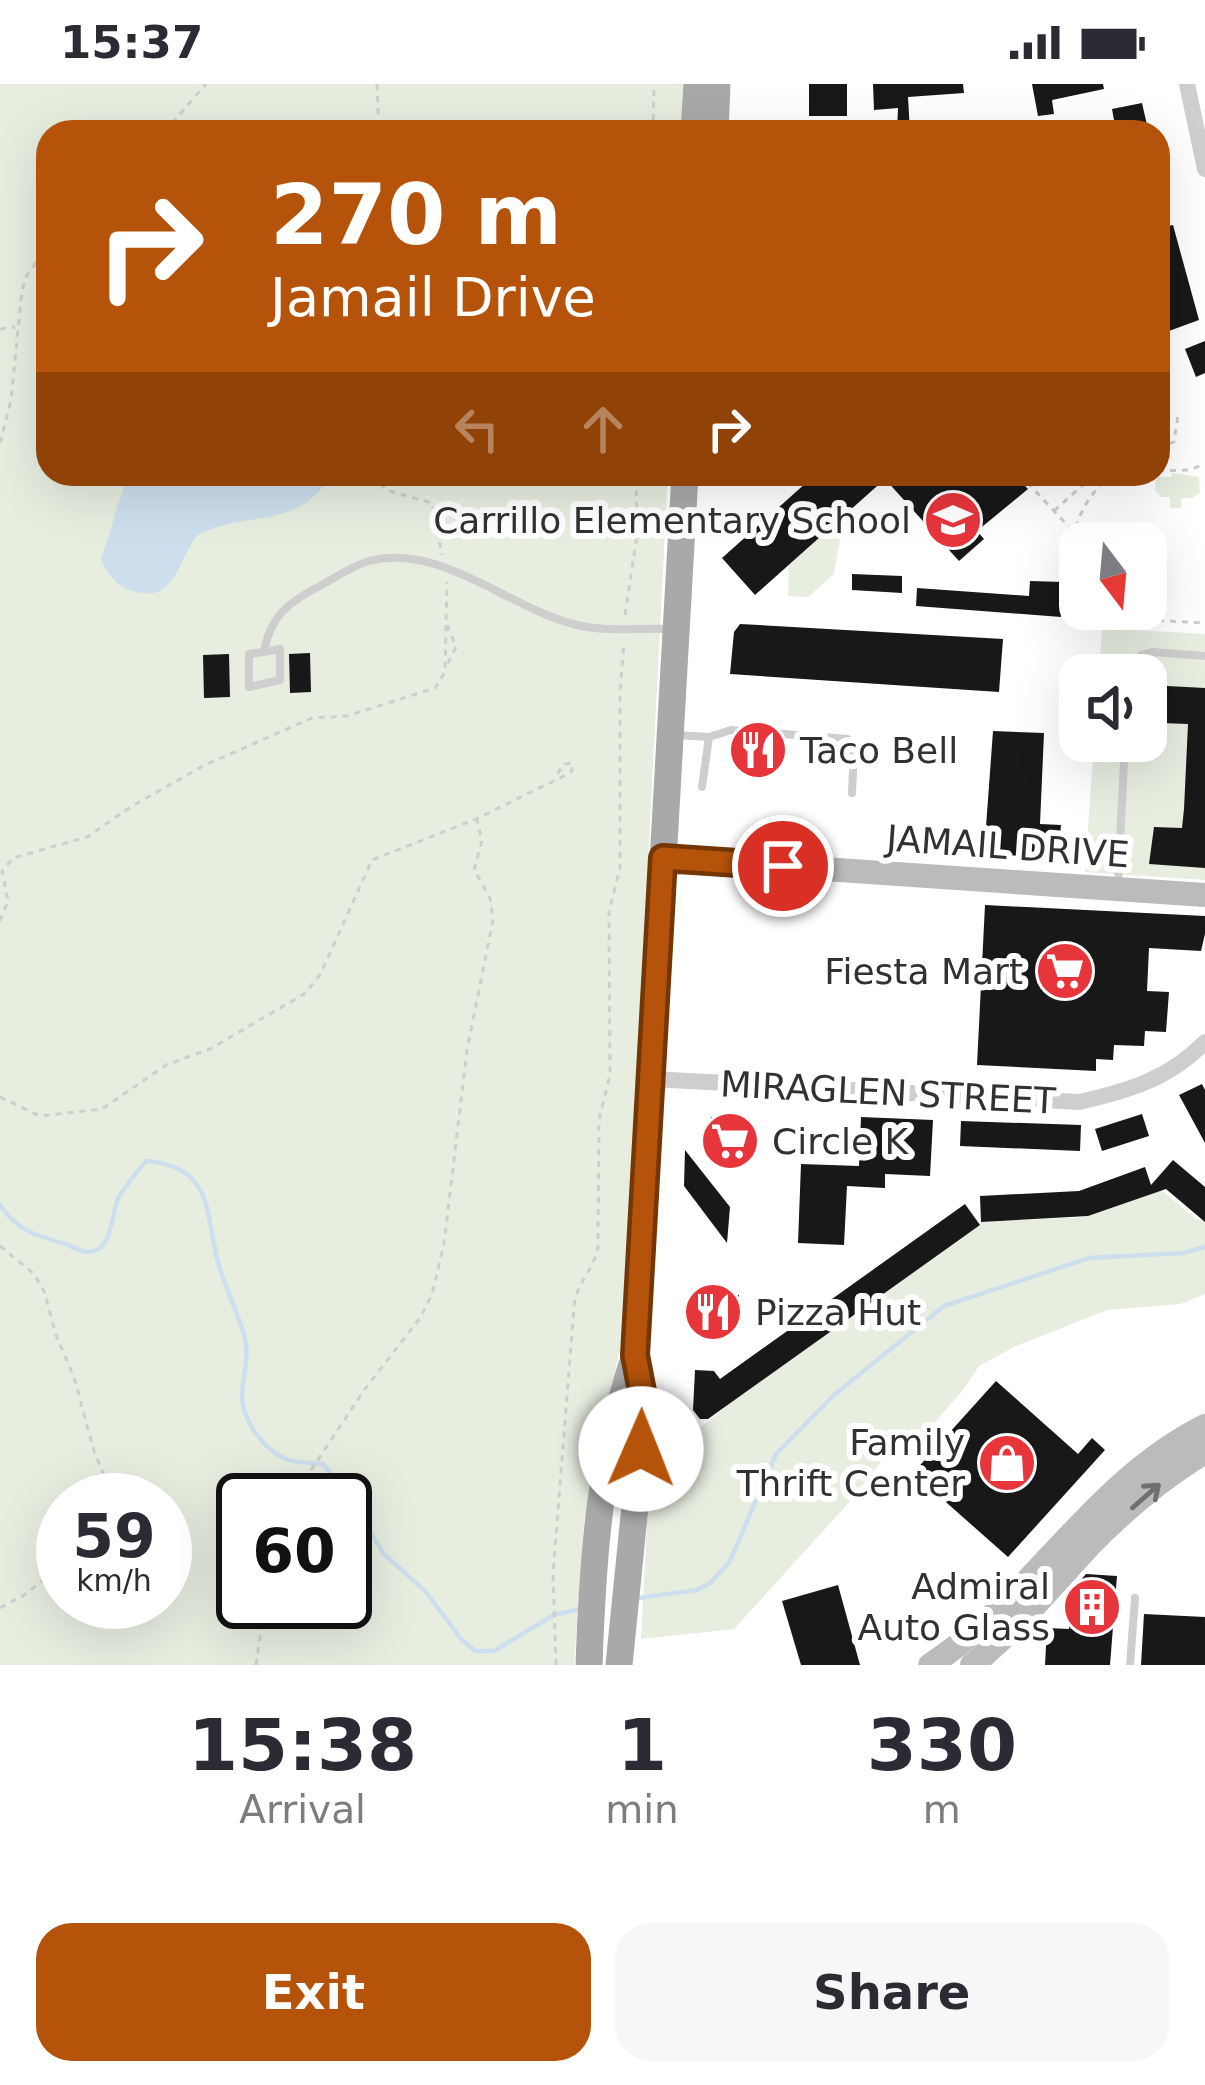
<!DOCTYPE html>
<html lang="en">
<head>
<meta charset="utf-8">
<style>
	body { margin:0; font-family:"DejaVu Sans",sans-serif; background:#f7f7f7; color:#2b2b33; height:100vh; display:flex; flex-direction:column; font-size:45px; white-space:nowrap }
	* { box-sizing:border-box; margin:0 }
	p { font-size:39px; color:#7c7c81 }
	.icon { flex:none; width:66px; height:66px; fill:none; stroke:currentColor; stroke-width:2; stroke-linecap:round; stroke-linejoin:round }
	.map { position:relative; height:1581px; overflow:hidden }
	.panel { display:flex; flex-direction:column; background:#fff; flex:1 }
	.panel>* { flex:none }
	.top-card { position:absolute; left:36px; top:36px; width:1134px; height:366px; border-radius:36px; box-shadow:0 12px 48px #0002; background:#b45309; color:#fff; overflow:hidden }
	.needle { width:78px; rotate:164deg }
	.controls { position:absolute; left:1059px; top:438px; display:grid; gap:24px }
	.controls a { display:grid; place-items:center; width:108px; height:108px; border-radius:24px; background:#fff; box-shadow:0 12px 48px #0002; font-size:60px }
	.speed { position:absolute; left:36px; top:1389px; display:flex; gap:24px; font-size:60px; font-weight:700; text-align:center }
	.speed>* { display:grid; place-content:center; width:156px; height:156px; border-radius:50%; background:#fff; box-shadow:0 12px 48px #0002; line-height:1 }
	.speed small { font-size:30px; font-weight:400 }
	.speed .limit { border:6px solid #111; border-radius:18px; background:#fff; color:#111 }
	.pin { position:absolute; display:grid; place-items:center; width:102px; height:102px; color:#fff; margin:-51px; border:6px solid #fff; border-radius:50%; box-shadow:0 3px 12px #0007 }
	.me { position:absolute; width:132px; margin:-66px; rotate:1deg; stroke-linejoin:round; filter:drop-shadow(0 0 9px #0008) }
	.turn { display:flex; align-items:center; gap:42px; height:252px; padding:0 36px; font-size:54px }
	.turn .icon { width:156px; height:156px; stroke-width:2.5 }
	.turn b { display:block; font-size:84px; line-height:102px }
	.lanes { display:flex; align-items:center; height:114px; padding:0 36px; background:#0003; justify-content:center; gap:60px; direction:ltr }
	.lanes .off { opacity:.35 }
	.eta { display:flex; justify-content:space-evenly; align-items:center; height:204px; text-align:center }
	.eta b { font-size:72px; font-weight:700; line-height:84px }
	.primary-button { display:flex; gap:24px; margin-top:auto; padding:24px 36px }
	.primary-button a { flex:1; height:138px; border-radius:36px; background:#b45309; color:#fff; font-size:48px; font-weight:700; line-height:138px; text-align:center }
	.primary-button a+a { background:#f7f7f7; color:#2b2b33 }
	.status { display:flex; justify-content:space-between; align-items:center; height:84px; padding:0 60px; background:#fff; direction:ltr }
	.status svg { height:33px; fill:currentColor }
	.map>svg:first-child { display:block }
	.green { fill:#e7eee0; fill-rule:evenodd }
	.water { fill:#cddfed }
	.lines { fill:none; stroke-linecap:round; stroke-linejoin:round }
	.stream { stroke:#cddfed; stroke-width:4.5 }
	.building { fill:#181818 }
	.path { stroke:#cecece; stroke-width:3; stroke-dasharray:6 6; stroke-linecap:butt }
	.lane { stroke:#cecece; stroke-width:8 }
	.street { stroke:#cecece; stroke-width:16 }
	.secondary { stroke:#bbb; stroke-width:24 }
	.primary { stroke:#a9a9a9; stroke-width:27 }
	.oneway { stroke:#6f6f6f }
	.route-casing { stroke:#753606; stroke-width:30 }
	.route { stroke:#b45309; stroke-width:21 }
	.labels { text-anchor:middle; stroke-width:12; stroke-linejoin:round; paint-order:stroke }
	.poi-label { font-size:36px; fill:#313131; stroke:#fff; text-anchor:end }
	.street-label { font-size:36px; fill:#313131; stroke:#fff }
</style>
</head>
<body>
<div class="status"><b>15:37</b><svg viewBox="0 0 49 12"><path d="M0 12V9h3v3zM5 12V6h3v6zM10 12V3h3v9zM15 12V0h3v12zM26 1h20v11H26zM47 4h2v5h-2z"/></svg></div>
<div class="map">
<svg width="1205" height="1581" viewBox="0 0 1205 1581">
	<rect width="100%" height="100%" fill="#fff"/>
	<g class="green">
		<path d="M 0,0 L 690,0 L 687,48 L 48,48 L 48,390 L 668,390 L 624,1246 L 584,1437 L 574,1581 L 0,1581 ZM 63,1416 L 165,1416 L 165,1518 L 63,1518 ZM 243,1416 L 345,1416 L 345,1518 L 243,1518 Z"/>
		<path d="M 1172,389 L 1199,393 L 1200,409 L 1192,414 L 1182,414 L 1181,424 L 1170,424 L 1170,413 L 1161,413 L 1155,406 L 1156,393 L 1171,393 Z"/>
		<path d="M 830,444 L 840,455 L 834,490 L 808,513 L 788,512 L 789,481 Z"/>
		<path d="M 1102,544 L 1205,550 L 1205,796 L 1085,788 L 1094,657 L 1146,657 L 1146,591 L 1099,591 Z"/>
		<path d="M 1162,1106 L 1197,1136 L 1205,1134 L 1205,1210 L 1180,1220 L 1107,1226 L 1016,1262 L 979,1282 L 963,1306 L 911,1366 L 890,1366 L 853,1414 L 734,1545 L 641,1555 L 651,1364 L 673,1366 L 738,1313 L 981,1138 L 1084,1133 Z"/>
	</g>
	<path class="water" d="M 128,390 L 332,390 C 296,449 248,424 198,451 C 177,475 176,525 127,505 C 114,499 106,488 101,475 Z"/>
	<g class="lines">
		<g class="stream">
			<path d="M 0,1121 C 17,1146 34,1151 62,1159 C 73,1162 84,1172 97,1166 C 112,1159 112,1128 118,1115 C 125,1101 137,1089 146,1077 C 217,1082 204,1134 220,1185 C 227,1208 239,1231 245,1255 C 249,1273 243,1291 242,1310 C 241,1334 263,1366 286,1375 C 297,1379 312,1379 323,1380 L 344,1406 L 384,1470 L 426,1508 L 461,1555 L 475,1567 L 494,1567 L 554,1531 L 580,1525"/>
			<path d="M 639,1514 L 697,1506 L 710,1499 L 729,1479 L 776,1370 L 834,1311 L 944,1222 L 1089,1174 L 1183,1169 L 1205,1163"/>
		</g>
	</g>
	<g class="building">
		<rect x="809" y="0" width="38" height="32"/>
		<path d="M 873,0 L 963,0 L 964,9 L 908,13 L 910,48 L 897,48 L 898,24 L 874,26 Z"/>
		<path d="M 1032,0 L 1103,0 L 1104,5 L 1052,16 L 1054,30 L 1038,32 Z"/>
		<path d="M 1142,19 L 1147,41 L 1116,47 L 1112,25 Z"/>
		<path d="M 1173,141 L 1199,236 L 1158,251 L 1158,144 Z"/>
		<path d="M 1205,257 L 1205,289 L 1196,293 L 1185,265 Z"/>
		<path d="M 816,390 L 1014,390 L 1028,405 L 977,447 L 984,455 L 959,477 L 885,395 L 755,511 L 722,474 Z"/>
		<path d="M 852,490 L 902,492 L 902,509 L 852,506 Z"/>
		<path d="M 1030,497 L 1063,498 L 1061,533 L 916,522 L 917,504 L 1029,512 Z"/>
		<path d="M 740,540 L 1003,555 L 999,608 L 730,590 L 734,548 Z"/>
		<path d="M 310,569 L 311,608 L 290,609 L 289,570 Z"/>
		<path d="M 229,570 L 230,613 L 204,614 L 203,571 Z"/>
		<path d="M 1167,602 L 1205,604 L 1205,784 L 1149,780 L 1154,743 L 1182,744 L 1184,725 L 1188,640 L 1161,639 L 1161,625 L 1150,624 L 1151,604 Z"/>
		<path d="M 993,647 L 1044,649 L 1040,740 L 1061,741 L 1058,774 L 984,770 Z"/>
		<path d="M 736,655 L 781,658 L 780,681 L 735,678 Z"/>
		<path d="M 985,821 L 1205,832 L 1205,850 L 1201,867 L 1149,864 L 1147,907 L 1169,908 L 1166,948 L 1145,947 L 1144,962 L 1114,961 L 1113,976 L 1096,975 L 1096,987 L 977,981 Z"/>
		<path d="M 1202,1000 L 1205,1006 L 1205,1059 L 1179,1011 Z"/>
		<path d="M 1142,1030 L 1149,1052 L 1102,1067 L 1095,1045 Z"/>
		<path d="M 711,1033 L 742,1037 L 736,1079 L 709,1043 Z"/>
		<path d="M 861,1033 L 933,1036 L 930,1092 L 885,1090 L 885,1104 L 847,1102 L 844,1161 L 798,1159 L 801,1080 L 859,1082 Z"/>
		<path d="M 961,1037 L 1081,1041 L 1080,1067 L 960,1062 Z"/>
		<path d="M 685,1066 L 730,1123 L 727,1159 L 684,1102 Z"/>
		<path d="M 1173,1076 L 1205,1103 L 1205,1138 L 1166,1105 L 1088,1132 L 981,1138 L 980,1112 L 1079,1107 L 1145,1083 L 1151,1101 Z"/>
		<path d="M 965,1120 L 980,1141 L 708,1335 L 700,1335 L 693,1326 L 695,1286 L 714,1287 L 720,1295 Z"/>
		<path d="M 712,1210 L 739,1211 L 738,1242 L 687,1241 L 688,1215 L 712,1215 Z"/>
		<path d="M 996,1297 L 1078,1370 L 1092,1354 L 1105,1366 L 1008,1473 L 913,1389 Z"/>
		<path d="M 1086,1490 L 1117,1492 L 1110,1581 L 1045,1581 L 1047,1544 L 1069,1545 L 1072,1506 Z"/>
		<path d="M 838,1501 L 860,1581 L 801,1581 L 782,1517 Z"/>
		<path d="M 1144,1530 L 1205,1533 L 1205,1581 L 1141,1581 Z"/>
	</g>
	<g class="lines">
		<g class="path">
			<path d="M 377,0 L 379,48"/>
			<path d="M 164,48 L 206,0"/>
			<path d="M 653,48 L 654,0"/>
			<path d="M 0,245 L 15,243"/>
			<path d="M 0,359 L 11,316 L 22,206 L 27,191 L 48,162"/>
			<path d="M 1158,363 L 1174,358 L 1178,331"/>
			<path d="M 1158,387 L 1189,386 L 1205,380"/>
			<path d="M 373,390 L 386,406 L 432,419 L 442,471"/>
			<path d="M 1027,390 L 1023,394 L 1072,446"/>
			<path d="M 1113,390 C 1067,426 1068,473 1071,528 L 1075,532 L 1205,539"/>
			<path d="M 1054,427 L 1095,390"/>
			<path d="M 625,531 L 637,451 L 636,390"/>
			<path d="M 447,541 L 456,563 L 447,581"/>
			<path d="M 0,837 L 8,817 L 2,787 L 13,774 L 87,753 L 132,722 L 205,681 L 312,634 L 347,632 L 435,604 L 445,588 L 447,498"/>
			<path d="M 0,1013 L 40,1032 L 102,1025 L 166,981 L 210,965 L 304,910 L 320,891 L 372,776 L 476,735 L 568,690 L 572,687 L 572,679 L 564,680 L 554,695"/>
			<path d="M 0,1162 L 34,1190 L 44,1207 L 56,1251 L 74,1293 L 94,1367 L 114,1416"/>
			<path d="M 291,1416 L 365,1305 L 420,1234 L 432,1210 L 444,1160 L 467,966 L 493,836 L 490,814 L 474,786 L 482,757 L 477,736"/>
			<path d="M 0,1524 L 24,1511 L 63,1481"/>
			<path d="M 256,1581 L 265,1518"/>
			<path d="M 556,1581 L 553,1490 L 574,1223 C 576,1199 594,1186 598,1163 L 599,1035 L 610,991 L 609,827 L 620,784 L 620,608 L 624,559"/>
		</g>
		<g class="lane">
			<path d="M 264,568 L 280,565 L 280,596 L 249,603 L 249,570 L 264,568 C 270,532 290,517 320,502 C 336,493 352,482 369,477 C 441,458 509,525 577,541 C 606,548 638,544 668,545"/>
			<path d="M 1129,591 L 1141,571 L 1152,568 L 1205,572"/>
			<path d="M 675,651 L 709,653"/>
			<path d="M 702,703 L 709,653 L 731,646 L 848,655 L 854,667 L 852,709"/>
			<path d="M 1118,798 L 1125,657"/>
			<path d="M 1130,1581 L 1135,1514"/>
		</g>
		<g class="street">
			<path d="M 1187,0 L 1205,85"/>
			<path d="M 652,995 L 1079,1018 C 1128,1007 1169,995 1205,958"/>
		</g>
		<g class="secondary">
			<path d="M 663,774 L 1205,811"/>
			<path d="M 930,1581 C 1034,1514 1090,1400 1205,1342"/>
			<path d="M 972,1581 C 1016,1546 1051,1503 1089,1462 C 1123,1427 1164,1393 1205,1368"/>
		</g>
		<g class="primary">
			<path d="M 694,48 L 697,0"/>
			<path d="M 715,48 L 717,0"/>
			<path d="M 589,1581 C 593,1467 599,1380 635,1271 L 685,390"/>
			<path d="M 619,1581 L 645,1323 L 636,1275"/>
		</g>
	</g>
	<defs><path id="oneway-shaft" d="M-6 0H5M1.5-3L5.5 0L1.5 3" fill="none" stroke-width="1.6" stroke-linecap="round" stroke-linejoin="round" transform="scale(3)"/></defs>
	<use class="oneway" href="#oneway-shaft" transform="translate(1146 1412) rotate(-41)"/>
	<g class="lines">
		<g class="route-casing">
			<path id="route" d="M 641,1365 L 645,1323 L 635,1271 L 663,774 L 783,782"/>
		</g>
		<use href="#route" class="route"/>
	</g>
	<defs>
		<g id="school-disc" transform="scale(3)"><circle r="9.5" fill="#e7353c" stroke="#fff"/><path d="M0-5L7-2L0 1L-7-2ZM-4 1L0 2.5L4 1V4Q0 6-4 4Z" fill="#fff"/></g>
		<g id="restaurant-disc" transform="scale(3)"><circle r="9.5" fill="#e7353c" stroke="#fff"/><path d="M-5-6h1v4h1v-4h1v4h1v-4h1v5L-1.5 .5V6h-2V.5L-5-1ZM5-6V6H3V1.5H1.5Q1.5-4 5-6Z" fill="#fff"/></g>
		<g id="supermarket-disc" transform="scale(3)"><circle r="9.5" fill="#e7353c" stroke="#fff"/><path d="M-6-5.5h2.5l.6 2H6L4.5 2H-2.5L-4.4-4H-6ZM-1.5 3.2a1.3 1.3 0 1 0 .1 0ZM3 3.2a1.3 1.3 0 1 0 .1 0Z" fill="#fff"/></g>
		<g id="shop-disc" transform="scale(3)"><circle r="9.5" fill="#e7353c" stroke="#fff"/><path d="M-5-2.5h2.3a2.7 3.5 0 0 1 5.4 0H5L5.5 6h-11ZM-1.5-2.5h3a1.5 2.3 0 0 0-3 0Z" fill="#fff"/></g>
		<g id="building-disc" transform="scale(3)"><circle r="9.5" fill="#e7353c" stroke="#fff"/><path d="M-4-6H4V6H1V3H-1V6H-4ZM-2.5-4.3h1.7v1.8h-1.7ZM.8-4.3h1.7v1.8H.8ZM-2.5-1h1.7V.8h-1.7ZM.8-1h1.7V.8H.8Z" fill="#fff"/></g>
	</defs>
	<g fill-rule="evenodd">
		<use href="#school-disc" x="953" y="436"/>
		<use href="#restaurant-disc" x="758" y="666"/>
		<use href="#supermarket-disc" x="1065" y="887"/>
		<use href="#supermarket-disc" x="730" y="1057"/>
		<use href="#restaurant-disc" x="713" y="1228"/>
		<use href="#shop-disc" x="1007" y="1379"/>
		<use href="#building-disc" x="1092" y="1523"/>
	</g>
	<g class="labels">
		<g class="poi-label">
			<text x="911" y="449">Carrillo Elementary School</text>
			<text x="800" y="679" text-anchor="start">Taco Bell</text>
			<text x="1023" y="900">Fiesta Mart</text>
			<text x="772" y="1070" text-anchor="start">Circle K</text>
			<text x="755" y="1241" text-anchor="start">Pizza Hut</text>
			<text x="965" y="1371">Family<tspan x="965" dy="41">Thrift Center</tspan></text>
			<text x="1050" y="1515">Admiral<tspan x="1050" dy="41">Auto Glass</tspan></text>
		</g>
		<g class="street-label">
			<text transform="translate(1008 762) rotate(4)" y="13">JAMAIL DRIVE</text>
			<text transform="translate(888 1008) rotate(3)" y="13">MIRAGLEN STREET</text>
		</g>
	</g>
</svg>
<div class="controls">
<a><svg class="needle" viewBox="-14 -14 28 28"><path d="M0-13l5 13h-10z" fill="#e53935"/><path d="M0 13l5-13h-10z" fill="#7c7c81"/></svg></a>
<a><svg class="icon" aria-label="sound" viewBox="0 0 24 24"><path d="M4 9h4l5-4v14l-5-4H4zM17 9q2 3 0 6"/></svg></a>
</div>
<div class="speed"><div>59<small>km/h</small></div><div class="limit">60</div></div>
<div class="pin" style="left:783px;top:782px;background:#d93025"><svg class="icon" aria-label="arrive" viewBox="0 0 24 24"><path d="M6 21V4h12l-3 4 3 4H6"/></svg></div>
<svg class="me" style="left:641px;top:1365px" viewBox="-20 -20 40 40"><circle r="19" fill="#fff"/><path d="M0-13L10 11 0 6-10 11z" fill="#b45309"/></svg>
<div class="top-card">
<div class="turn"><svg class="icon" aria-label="right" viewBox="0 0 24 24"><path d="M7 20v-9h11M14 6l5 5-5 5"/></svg><div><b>270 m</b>Jamail Drive</div></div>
<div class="lanes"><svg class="icon off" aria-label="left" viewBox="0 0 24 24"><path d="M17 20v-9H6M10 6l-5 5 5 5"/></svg><svg class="icon off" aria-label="ahead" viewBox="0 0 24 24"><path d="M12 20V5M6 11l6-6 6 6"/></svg><svg class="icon" aria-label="right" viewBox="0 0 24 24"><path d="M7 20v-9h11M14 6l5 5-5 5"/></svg></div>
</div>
</div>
<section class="panel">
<div class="eta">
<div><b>15:38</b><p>Arrival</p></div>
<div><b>1</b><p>min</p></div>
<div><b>330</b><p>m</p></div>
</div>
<div class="primary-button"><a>Exit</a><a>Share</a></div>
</section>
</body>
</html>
